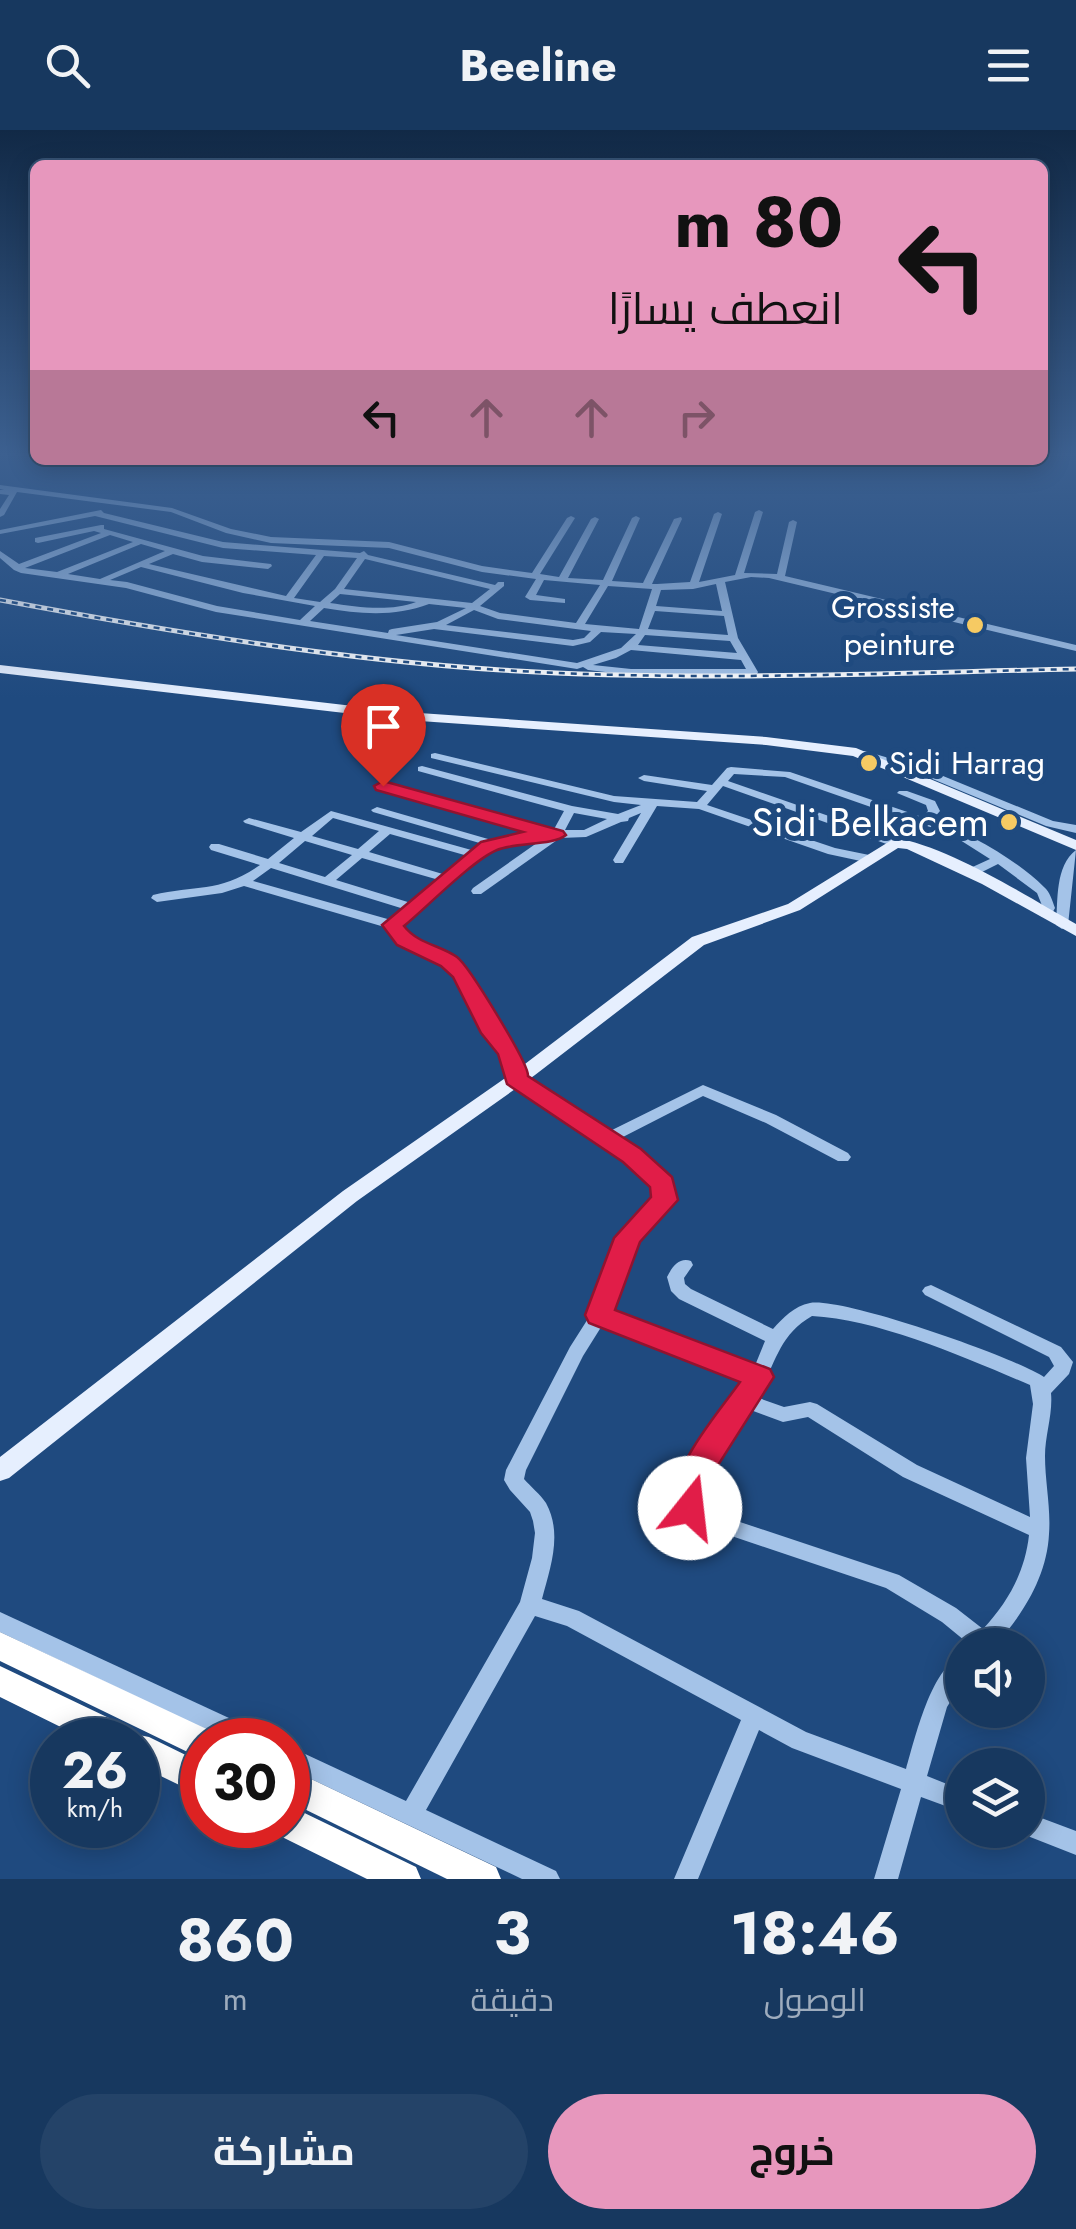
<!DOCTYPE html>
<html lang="ar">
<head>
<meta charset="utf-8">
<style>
	body { margin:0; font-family:Jost,Cairo,sans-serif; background:#244368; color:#f1f3f6; direction:rtl; height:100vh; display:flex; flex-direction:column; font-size:38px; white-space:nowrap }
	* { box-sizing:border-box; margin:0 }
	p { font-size:32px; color:#9eacbd }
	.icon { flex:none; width:55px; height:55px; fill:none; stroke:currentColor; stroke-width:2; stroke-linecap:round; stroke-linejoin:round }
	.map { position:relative; height:1749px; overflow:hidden; direction:ltr }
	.panel { display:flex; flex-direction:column; background:#17385f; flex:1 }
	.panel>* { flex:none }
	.banner { position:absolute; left:30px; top:30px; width:1018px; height:305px; border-radius:15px; box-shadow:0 5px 25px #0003,0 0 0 2px #365274; direction:rtl; background:#e797bd; color:#111; overflow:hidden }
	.buttons { position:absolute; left:945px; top:1498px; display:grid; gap:20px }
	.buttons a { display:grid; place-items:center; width:100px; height:100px; border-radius:50%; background:#17385f; box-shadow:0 5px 25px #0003,0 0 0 2px #365274; font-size:50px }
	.speed { position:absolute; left:30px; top:1588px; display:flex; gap:20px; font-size:50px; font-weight:700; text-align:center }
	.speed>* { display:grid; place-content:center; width:130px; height:130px; border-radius:50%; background:#17385f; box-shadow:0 5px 25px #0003,0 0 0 2px #365274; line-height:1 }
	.speed small { font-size:25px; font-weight:400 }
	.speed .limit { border:15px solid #d22; background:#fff; color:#111 }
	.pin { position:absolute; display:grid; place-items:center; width:85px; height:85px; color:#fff; margin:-102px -42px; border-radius:50% 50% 50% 0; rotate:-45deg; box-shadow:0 0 10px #0007 }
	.pin .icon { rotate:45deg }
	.me { position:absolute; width:110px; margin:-55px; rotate:16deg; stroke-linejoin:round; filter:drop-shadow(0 0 8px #0008) }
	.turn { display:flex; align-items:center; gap:35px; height:210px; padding:0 40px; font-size:45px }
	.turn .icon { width:130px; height:130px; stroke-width:2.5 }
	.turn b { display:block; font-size:70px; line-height:85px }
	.lanes { display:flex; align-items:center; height:95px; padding:0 40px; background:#0003; justify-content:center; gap:50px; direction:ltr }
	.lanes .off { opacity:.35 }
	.eta { display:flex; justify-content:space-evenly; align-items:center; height:170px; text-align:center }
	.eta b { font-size:60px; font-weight:700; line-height:70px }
	.primary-button { display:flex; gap:20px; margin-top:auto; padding:20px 40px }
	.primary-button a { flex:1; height:115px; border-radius:60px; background:#e797bd; color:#111; font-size:40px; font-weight:700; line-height:115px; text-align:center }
	.primary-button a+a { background:#244368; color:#f1f3f6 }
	header { display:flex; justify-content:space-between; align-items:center; height:130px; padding:0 40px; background:#17385f; font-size:45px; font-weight:700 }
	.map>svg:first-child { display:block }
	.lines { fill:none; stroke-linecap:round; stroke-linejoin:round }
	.minor { fill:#a4c3e8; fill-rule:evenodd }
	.major { fill:#e6effe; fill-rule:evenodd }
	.highway { fill:#fff; fill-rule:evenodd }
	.rail-casing { stroke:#fff; stroke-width:5 }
	.rail { stroke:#1f4a7f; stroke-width:2.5; stroke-dasharray:6; stroke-linecap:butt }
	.route { fill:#e11d48; stroke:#92132f; stroke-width:2.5 }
	.poi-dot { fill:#f6ca63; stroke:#1f4a7f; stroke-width:4 }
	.labels { text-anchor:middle; stroke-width:10; stroke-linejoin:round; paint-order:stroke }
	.far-poi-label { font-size:32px; fill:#fff; stroke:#1f4a7f; text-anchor:end }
	.poi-label { font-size:40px; fill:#fff; stroke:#1f4a7f; text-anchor:end }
</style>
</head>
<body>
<header><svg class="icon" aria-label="menu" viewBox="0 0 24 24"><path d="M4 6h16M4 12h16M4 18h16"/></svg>Beeline<svg class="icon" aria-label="search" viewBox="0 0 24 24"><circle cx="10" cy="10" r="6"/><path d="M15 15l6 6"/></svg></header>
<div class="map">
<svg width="1076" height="1749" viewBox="0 0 1076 1749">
	<rect width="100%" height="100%" fill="#1f4a7f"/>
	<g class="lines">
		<g class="minor">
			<path d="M 0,355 L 172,378 L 231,399 L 271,407 L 389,412 L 482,436 L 532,443 L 567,388 L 571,386 L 575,388 L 540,444 L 559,447 L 591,389 L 595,387 L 599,389 L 568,448 L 603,450 L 632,388 L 636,386 L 640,388 L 612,451 L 643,453 L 674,389 L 681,387 L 682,389 L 652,454 L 657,454 L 690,452 L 714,384 L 718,382 L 722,384 L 699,452 L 735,445 L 755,382 L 759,380 L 763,382 L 744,443 L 777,444 L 789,392 L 793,390 L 797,392 L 785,446 L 1076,515 L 1076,521 L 769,448 L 751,447 L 725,452 L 738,508 L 758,542 L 757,544 L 631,545 L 588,540 L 583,537 L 577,539 L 216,482 L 126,458 L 21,443 L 14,440 L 0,428 L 0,421 L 19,434 L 101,403 L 94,401 L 38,413 L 35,412 L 35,408 L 101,395 L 104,395 L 104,399 L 203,426 L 271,434 L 272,436 L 268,439 L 202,432 L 173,424 L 149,434 L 286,466 L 316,425 L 223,418 L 95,386 L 0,404 L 0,400 L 101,380 L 104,383 L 223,412 L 360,423 L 364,421 L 368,425 L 495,455 L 498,452 L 504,452 L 504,456 L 480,476 L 500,483 L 576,493 L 600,455 L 544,450 L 536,465 L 565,469 L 565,473 L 530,470 L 525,467 L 536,449 L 482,442 L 389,418 L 271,413 L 226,403 L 171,382 L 17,362 L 4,385 L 0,387 L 0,379 L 9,365 L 0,364 L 0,360 L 4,360 L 0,359 ZM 110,405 L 133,412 L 57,442 L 25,438 ZM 141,414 L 165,421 L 100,449 L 68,444 ZM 324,426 L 357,428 L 335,459 L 320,472 L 294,468 ZM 365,429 L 490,459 L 472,473 L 344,459 ZM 141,437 L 243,463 L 315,476 L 300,490 L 217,476 L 127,452 L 110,450 ZM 716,454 L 722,481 L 656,476 L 661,460 L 693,459 ZM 608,456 L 652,459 L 639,499 L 585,494 ZM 340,464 L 416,472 C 390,482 357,477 330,473 ZM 429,474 L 466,478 L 437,492 L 392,499 L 389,500 L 388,503 L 310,491 L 324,478 C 360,484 395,487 429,474 ZM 474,480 L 498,489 L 591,501 L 584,508 L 573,510 L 446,495 ZM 655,481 L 724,486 L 728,505 L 648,499 ZM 434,499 L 573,516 L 590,512 L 601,502 L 636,504 L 621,518 L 577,533 L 396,505 ZM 645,505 L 730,511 L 737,523 L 638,515 ZM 631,520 L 741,530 L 746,539 L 631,539 L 593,535 L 616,528 Z"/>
			<path d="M 865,621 L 926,639 L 1053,691 L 1076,695 L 1076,703 L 1046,696 L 918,643 L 861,626 L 861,622 Z"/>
			<path d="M 435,623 L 614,666 L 697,672 L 707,661 L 644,651 L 638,648 L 644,645 L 712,655 L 727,638 L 731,637 L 790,642 L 922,687 L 928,681 L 926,675 L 897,663 L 899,661 L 907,661 L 935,671 L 940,681 L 932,690 C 968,702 1017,730 1044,757 C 1050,762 1052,770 1055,778 L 1050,787 L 1042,787 L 1040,784 L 1043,778 L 1037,763 L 998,734 L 974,746 L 966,746 L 964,743 L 966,740 L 990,729 L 949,703 L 927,696 L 920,700 L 916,698 L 914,696 L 917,693 L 905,688 L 911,696 L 899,716 L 895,717 L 723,656 L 707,675 L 835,718 L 874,726 L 876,729 L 870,733 L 828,724 L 699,679 L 657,676 L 623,733 L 615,733 L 613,730 L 641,683 L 629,688 L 628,691 L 621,692 L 586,707 L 560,708 L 481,764 L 473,764 L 471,761 L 473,758 L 544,708 L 492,719 L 400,795 C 417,813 440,819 459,834 C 480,851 485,877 498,900 C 508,916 522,927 523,947 L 608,1002 L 703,955 L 776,985 L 848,1023 L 851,1027 L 848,1031 L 838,1031 L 766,993 L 703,966 L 619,1009 L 637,1021 L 669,1049 L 673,1070 L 634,1111 L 609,1182 L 754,1238 L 765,1211 L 679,1169 L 671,1161 L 667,1147 C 672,1137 679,1127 691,1131 L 693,1135 L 684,1148 L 685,1154 L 691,1159 L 773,1199 C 783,1188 794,1176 810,1173 C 843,1167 1014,1227 1044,1247 L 1054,1236 L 1049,1227 L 925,1165 L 922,1161 L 925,1157 L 931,1155 L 1061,1217 L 1073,1232 L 1069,1244 L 1051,1263 C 1053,1284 1045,1305 1045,1326 C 1045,1352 1051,1378 1049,1404 C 1047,1446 1023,1485 995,1515 L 970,1515 L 942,1492 L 886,1458 L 693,1393 L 680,1378 L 680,1352 L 683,1346 L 747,1250 L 603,1194 L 583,1226 L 526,1340 L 524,1349 C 531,1357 540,1364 546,1373 C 563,1404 550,1438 542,1469 L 579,1481 L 806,1602 L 906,1639 C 915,1609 931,1537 962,1526 L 962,1553 L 947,1577 L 927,1646 L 962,1660 L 962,1682 L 921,1667 L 898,1749 L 874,1749 L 901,1659 L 792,1618 L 759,1600 L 698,1749 L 674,1749 L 741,1590 L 567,1496 L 535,1486 L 426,1680 L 556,1741 L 560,1749 L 522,1749 L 288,1638 L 288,1616 L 406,1671 L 520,1472 L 532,1428 L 535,1403 L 533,1391 L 530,1382 L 510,1360 L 504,1350 L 506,1340 L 570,1217 L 591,1184 L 619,1108 L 657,1069 L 655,1055 L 627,1029 L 511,952 L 505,929 L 485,901 L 460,850 L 446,837 L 402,811 L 388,798 L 244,756 L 222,763 L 157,772 L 151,768 L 153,765 C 196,755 221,763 260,735 L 211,720 L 209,717 L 211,714 L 219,714 L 268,729 L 294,708 L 245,693 L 243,691 L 249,688 L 301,702 L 331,681 L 475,721 L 483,714 L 373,682 L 371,680 L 377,677 L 495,711 L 532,702 L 379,658 L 377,656 L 383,653 L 545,699 L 547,701 L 553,701 L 564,681 L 418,641 L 418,637 L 422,636 L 572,676 L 618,684 L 641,675 L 614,672 L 431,628 L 431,624 ZM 734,644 L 785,647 L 888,683 L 899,696 L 892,708 L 728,651 ZM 574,683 L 607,689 L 584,700 L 565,700 ZM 333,688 L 379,701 L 358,719 L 312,706 ZM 390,704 L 468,726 L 446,745 L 369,722 ZM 305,711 L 352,725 L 325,747 L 279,733 ZM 362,728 L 439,750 L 411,773 L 336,750 ZM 271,738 L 404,779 L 391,790 L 253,751 ZM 812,1186 C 878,1189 969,1229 1030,1255 L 1033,1274 L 1026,1328 L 1030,1387 L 917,1335 L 817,1274 L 810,1272 L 784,1277 L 756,1267 C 776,1236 777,1206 812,1186 ZM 748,1279 L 783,1292 L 808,1287 L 903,1347 L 1029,1405 C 1025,1442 1008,1472 983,1499 L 956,1478 L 899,1445 L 707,1381 L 700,1375 L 700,1353 Z"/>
			<path d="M 1076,720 L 1068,795 L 1062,799 L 1056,795 C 1058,770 1055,736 1076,720 Z"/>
			<path d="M 0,1482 L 259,1602 L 262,1610 L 227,1610 L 0,1502 Z"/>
			<path d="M 1028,1683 L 1076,1701 L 1076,1725 L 1020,1703 L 1018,1700 L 1028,1700 Z"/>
		</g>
		<g class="major">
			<path d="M 0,535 L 405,582 L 766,607 L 856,618 L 1076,710 L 1076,720 L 853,626 L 766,615 L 405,590 L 0,543 Z"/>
			<path d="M 895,708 C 948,716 1028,767 1076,794 L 1076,806 L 982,754 L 907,719 L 898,718 L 800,780 L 704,815 L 535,945 L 357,1071 L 9,1348 L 0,1351 L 0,1327 L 343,1061 L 521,937 L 692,807 L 788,774 Z"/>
		</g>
		<g class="highway">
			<path d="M 0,1502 L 213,1602 L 217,1610 L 202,1610 L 202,1629 L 0,1531 Z"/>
			<path d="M 0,1536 L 132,1599 L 134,1604 L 149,1607 L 202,1633 L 202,1666 L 138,1635 L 138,1610 L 87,1610 L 0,1567 Z"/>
			<path d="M 288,1638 L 496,1737 L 501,1749 L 447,1749 L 288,1671 Z"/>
			<path d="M 288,1675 L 416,1737 L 421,1749 L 367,1749 L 276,1704 L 272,1695 L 288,1695 Z"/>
		</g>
		<g class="rail-casing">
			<path id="rail" d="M 0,470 C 166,501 333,529 501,540 C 693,552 885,543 1076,539"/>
		</g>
		<use href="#rail" class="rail"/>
	</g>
	<linearGradient id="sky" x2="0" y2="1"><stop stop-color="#112946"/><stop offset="0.57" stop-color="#3c6090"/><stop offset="1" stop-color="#3c6090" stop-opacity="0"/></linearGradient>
	<rect width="1076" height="568" fill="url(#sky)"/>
	<path class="route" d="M 383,651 L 563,701 L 566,705 C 553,716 516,712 497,720 C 473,730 427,777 404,796 C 418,814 440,815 457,827 C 469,836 529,934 528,946 L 641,1019 L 672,1047 L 678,1070 L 640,1112 L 615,1180 L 770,1239 L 774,1247 L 706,1354 L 706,1378 L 701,1388 L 690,1392 L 678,1388 C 659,1348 717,1285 740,1252 L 589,1193 L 585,1185 L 614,1108 L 651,1067 L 650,1057 L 623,1032 L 507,954 L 498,924 L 481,903 L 453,847 L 441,836 L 397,815 L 382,795 L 481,712 L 523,702 L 376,660 L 374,656 Z"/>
	<g class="poi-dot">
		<circle cx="975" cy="495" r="10"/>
		<circle cx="869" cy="633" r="10"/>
		<circle cx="1009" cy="692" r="10"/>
	</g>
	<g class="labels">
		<g class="far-poi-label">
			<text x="955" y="488">Grossiste<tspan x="955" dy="37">peinture</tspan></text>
			<text x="889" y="644" text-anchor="start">Sidi Harrag</text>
		</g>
		<g class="poi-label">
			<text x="989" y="706">Sidi Belkacem</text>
		</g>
	</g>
</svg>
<div class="buttons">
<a><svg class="icon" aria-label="sound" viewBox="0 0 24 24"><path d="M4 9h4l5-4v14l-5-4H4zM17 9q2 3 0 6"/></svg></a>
<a><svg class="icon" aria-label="layers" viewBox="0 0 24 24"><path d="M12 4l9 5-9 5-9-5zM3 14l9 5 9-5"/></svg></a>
</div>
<div class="speed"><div>26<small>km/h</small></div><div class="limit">30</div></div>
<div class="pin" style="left:383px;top:656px;background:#d93025"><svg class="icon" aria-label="arrive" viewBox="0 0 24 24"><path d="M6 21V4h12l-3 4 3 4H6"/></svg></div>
<svg class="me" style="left:690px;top:1378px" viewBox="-20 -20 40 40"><circle r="19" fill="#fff"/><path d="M0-13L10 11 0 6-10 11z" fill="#e11d48"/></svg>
<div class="banner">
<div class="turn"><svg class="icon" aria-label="left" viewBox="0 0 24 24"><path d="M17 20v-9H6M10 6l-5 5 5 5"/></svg><div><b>80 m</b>انعطف يسارًا</div></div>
<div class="lanes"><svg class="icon" aria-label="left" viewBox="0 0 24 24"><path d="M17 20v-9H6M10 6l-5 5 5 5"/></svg><svg class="icon off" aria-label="ahead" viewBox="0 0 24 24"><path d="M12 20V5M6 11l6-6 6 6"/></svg><svg class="icon off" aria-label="ahead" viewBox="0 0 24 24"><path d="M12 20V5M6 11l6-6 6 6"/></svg><svg class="icon off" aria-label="right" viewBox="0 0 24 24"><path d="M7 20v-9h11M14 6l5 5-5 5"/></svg></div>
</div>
</div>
<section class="panel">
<div class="eta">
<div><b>18:46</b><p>الوصول</p></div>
<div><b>3</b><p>دقيقة</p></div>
<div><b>860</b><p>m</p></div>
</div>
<div class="primary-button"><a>خروج</a><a>مشاركة</a></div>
</section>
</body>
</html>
